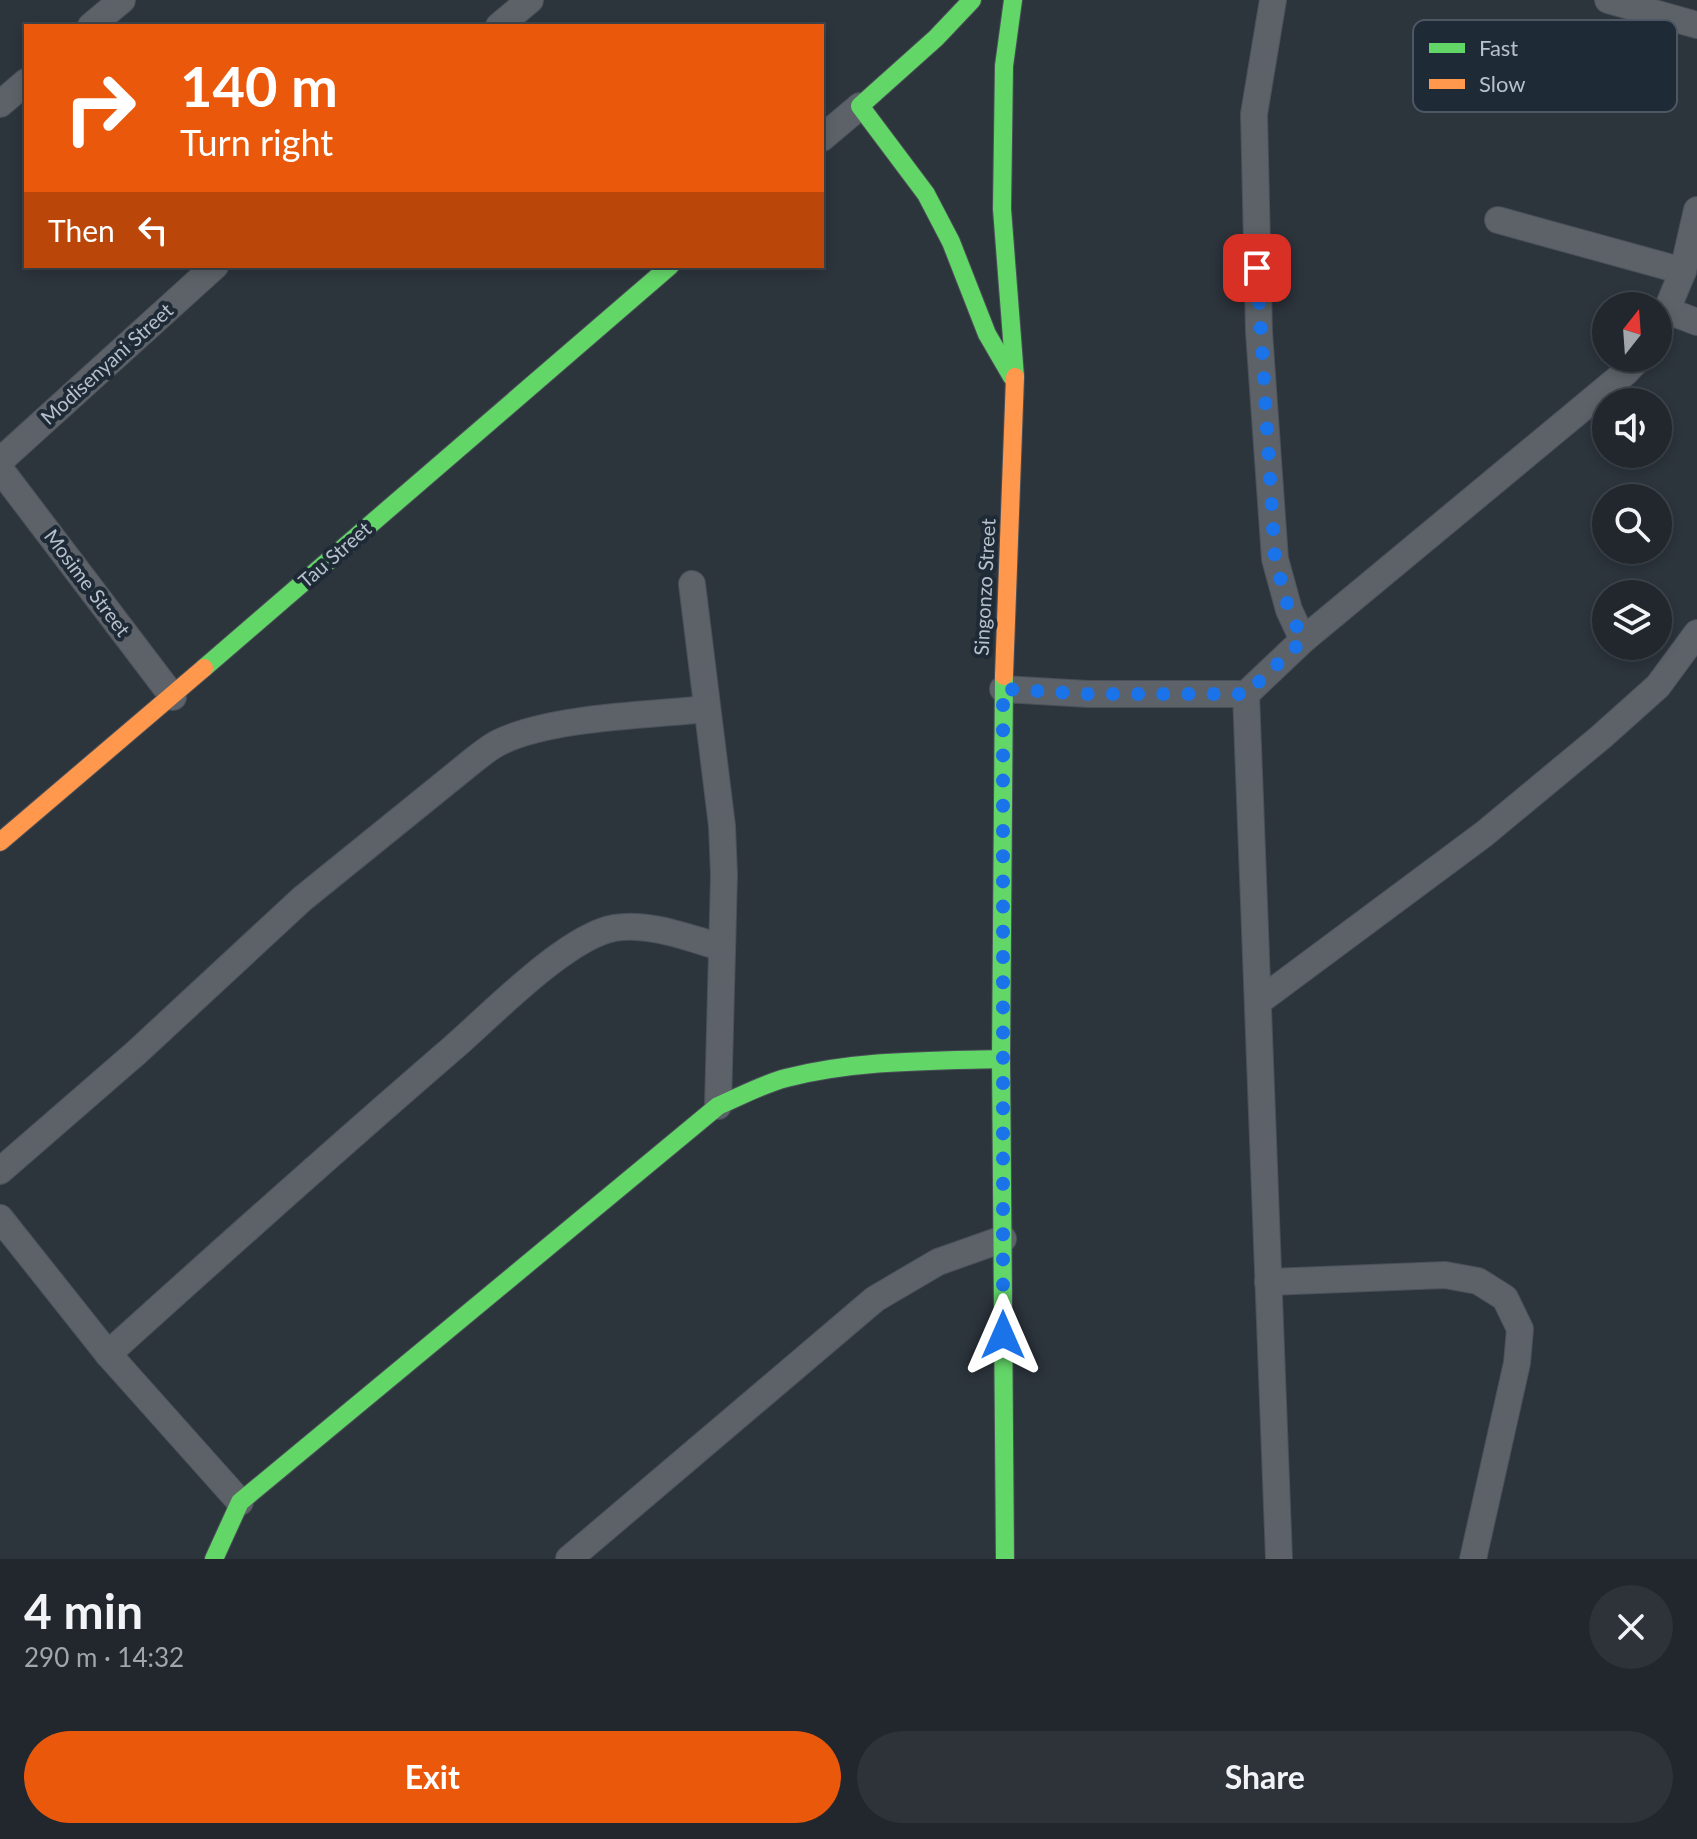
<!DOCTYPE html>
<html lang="en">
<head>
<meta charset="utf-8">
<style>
	body { margin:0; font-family:Lato,sans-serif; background:#2d3339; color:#f1f3f6; height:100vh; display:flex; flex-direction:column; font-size:30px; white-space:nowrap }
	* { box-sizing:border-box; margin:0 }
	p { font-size:26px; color:#a2a5aa }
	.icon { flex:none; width:44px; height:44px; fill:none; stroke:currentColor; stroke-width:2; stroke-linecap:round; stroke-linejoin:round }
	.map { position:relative; height:1559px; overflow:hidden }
	.side { display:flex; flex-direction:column; background:#21272d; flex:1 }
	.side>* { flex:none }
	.guide { position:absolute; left:24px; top:24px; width:800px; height:244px; border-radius:0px; box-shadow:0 4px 12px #0003,0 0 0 2px #3e4449; background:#ea580c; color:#fff; overflow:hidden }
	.needle { width:52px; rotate:17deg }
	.controls { position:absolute; left:1592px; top:292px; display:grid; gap:16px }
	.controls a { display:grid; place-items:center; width:80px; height:80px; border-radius:50%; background:#21272d; box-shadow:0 4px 12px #0003,0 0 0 2px #3e4449; font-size:40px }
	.pin { position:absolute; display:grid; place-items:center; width:68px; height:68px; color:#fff; margin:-34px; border-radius:16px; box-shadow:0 4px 12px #0006 }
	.me { position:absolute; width:88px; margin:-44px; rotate:0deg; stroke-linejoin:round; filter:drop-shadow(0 0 6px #0008) }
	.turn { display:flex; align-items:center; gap:28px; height:168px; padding:0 24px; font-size:36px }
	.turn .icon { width:104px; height:104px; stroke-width:2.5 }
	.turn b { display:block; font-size:56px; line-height:68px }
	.then { display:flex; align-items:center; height:76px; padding:0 24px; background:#0003; gap:16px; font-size:30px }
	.round { display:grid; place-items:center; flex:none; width:84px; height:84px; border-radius:42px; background:#2d3339 }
	.summary { display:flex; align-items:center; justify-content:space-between; height:136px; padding:0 24px }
	h1 { font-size:48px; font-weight:700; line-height:60px }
	.primary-button { display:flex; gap:16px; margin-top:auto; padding:16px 24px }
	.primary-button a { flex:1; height:92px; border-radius:48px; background:#ea580c; color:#fff; font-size:32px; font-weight:700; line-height:92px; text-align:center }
	.primary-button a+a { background:#2d3339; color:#f1f3f6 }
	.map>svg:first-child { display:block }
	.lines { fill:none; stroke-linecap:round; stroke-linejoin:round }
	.street-casing { stroke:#4a5058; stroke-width:28 }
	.fast-casing { stroke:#4a5058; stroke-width:20 }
	.slow-casing { stroke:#4a5058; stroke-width:20 }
	.street { stroke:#5d6269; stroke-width:26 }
	.fast { stroke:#63d668; stroke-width:18 }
	.slow { stroke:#ff974d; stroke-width:18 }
	.route { stroke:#1a73e8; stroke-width:14; stroke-dasharray:0 25.2 }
	.labels { text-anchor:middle; stroke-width:8; stroke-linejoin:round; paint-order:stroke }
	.street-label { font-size:20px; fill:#b7c0cc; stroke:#1f2a37 }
	.key { fill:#1f2a37; stroke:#4d5764; stroke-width:2 }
	.key-label { font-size:22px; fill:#b7c0cc }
</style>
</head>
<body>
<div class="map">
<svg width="1697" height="1559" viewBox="0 0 1697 1559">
	<rect width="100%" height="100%" fill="#2c343c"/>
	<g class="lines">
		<g class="street-casing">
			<g id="street">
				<path d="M 1273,0 L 1254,114 L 1259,332 L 1275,559 L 1289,610 L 1303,640"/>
				<path d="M 1608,0 L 1697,25"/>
				<path d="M 91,26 L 122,0"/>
				<path d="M 499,26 L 530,0"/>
				<path d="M 0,104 L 26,82"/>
				<path d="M 822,138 L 860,106"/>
				<path d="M 1498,220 L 1683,271"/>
				<path d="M 1668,311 L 1697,322"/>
				<path d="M 1658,331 L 1683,271 L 1697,210"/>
				<path d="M 0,461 L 215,266"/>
				<path d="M 0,469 L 173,697"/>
				<path d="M 692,584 L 722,826 L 724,875 L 718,1106"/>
				<path d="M 1003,689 L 1088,694 L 1246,694 L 1303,640 L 1626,372 L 1639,358"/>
				<path d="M 1246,694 L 1279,1559"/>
				<path d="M 1258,1002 L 1484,834 L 1601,737 L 1658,686 L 1697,633"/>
				<path d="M 0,1171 L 137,1052 L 302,899 L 475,759 C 483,753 491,746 500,742 C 551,717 649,715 707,709"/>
				<path d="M 0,1218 L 108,1354 L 240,1502"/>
				<path d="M 1268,1282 L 1445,1275 L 1478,1281 L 1505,1298 L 1520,1329 L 1517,1363 L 1473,1559"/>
				<path d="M 108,1354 C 222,1251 337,1148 454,1047 C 492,1014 566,937 614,928 C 649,922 688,938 721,947"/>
				<path d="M 569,1559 L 875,1299 L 938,1262 L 1003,1239"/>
			</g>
		</g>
		<g class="fast-casing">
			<g id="fast">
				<path d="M 972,0 L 936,38 L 860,106 L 926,194 L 951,242 L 987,334 L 1012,377"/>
				<path d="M 1013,0 L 1004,66 L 1002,209 L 1015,377"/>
				<path d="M 204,668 L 670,266"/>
				<path d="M 1004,676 L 1001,1059 L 1005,1559"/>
				<path d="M 214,1559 L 240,1502 L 718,1106 C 741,1096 763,1084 786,1078 C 856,1060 929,1061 1001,1059"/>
			</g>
		</g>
		<g class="slow-casing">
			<g id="slow">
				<path d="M 1004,676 L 1015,377"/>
				<path d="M 0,842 L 204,668"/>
			</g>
		</g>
		<use href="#street" class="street"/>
		<use href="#fast" class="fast"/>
		<use href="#slow" class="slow"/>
	</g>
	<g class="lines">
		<path class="route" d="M 1003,1335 L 1003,689 L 1088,694 L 1246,694 L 1303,640 L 1289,610 L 1275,559 L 1257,268"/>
	</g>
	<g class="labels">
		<g class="street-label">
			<text transform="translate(107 364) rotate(-42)" y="7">Modisenyani Street</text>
			<text transform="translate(335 555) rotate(-41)" y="7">Tau Street</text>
			<text transform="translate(87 583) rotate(53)" y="7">Mosime Street</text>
			<text transform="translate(985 587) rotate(-87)" y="7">Singonzo Street</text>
		</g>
	</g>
	<rect x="1413" y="20" width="264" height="92" rx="12" class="key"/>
	<rect x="1429" y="43" width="36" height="10" fill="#63d668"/>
	<rect x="1429" y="79" width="36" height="10" fill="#ff974d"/>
	<g class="key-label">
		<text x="1479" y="56">Fast</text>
		<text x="1479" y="92">Slow</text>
	</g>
</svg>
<div class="controls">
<a><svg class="needle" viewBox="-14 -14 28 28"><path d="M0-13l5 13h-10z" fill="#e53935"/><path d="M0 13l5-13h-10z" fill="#a2a5aa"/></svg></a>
<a><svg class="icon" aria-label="sound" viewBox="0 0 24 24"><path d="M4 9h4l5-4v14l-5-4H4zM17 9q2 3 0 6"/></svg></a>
<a><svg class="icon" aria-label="search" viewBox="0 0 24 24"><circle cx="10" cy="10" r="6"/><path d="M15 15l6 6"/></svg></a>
<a><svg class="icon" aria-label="layers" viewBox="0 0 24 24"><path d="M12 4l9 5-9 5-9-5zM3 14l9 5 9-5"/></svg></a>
</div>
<div class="pin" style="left:1257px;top:268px;background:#d93025"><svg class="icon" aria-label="arrive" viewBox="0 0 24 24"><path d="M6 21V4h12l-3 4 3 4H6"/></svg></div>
<svg class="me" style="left:1003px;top:1335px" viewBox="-20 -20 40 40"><path d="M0-17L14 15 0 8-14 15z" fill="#1a73e8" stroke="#fff" stroke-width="4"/></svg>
<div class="guide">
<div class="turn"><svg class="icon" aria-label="right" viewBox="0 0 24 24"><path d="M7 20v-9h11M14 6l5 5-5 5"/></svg><div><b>140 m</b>Turn right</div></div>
<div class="then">Then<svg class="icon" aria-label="left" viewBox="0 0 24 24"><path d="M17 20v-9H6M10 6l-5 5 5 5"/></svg></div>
</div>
</div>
<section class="side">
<div class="summary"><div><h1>4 min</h1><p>290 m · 14:32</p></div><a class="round"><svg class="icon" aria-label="close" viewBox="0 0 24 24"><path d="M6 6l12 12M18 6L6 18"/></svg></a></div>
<div class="primary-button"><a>Exit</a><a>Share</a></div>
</section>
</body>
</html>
